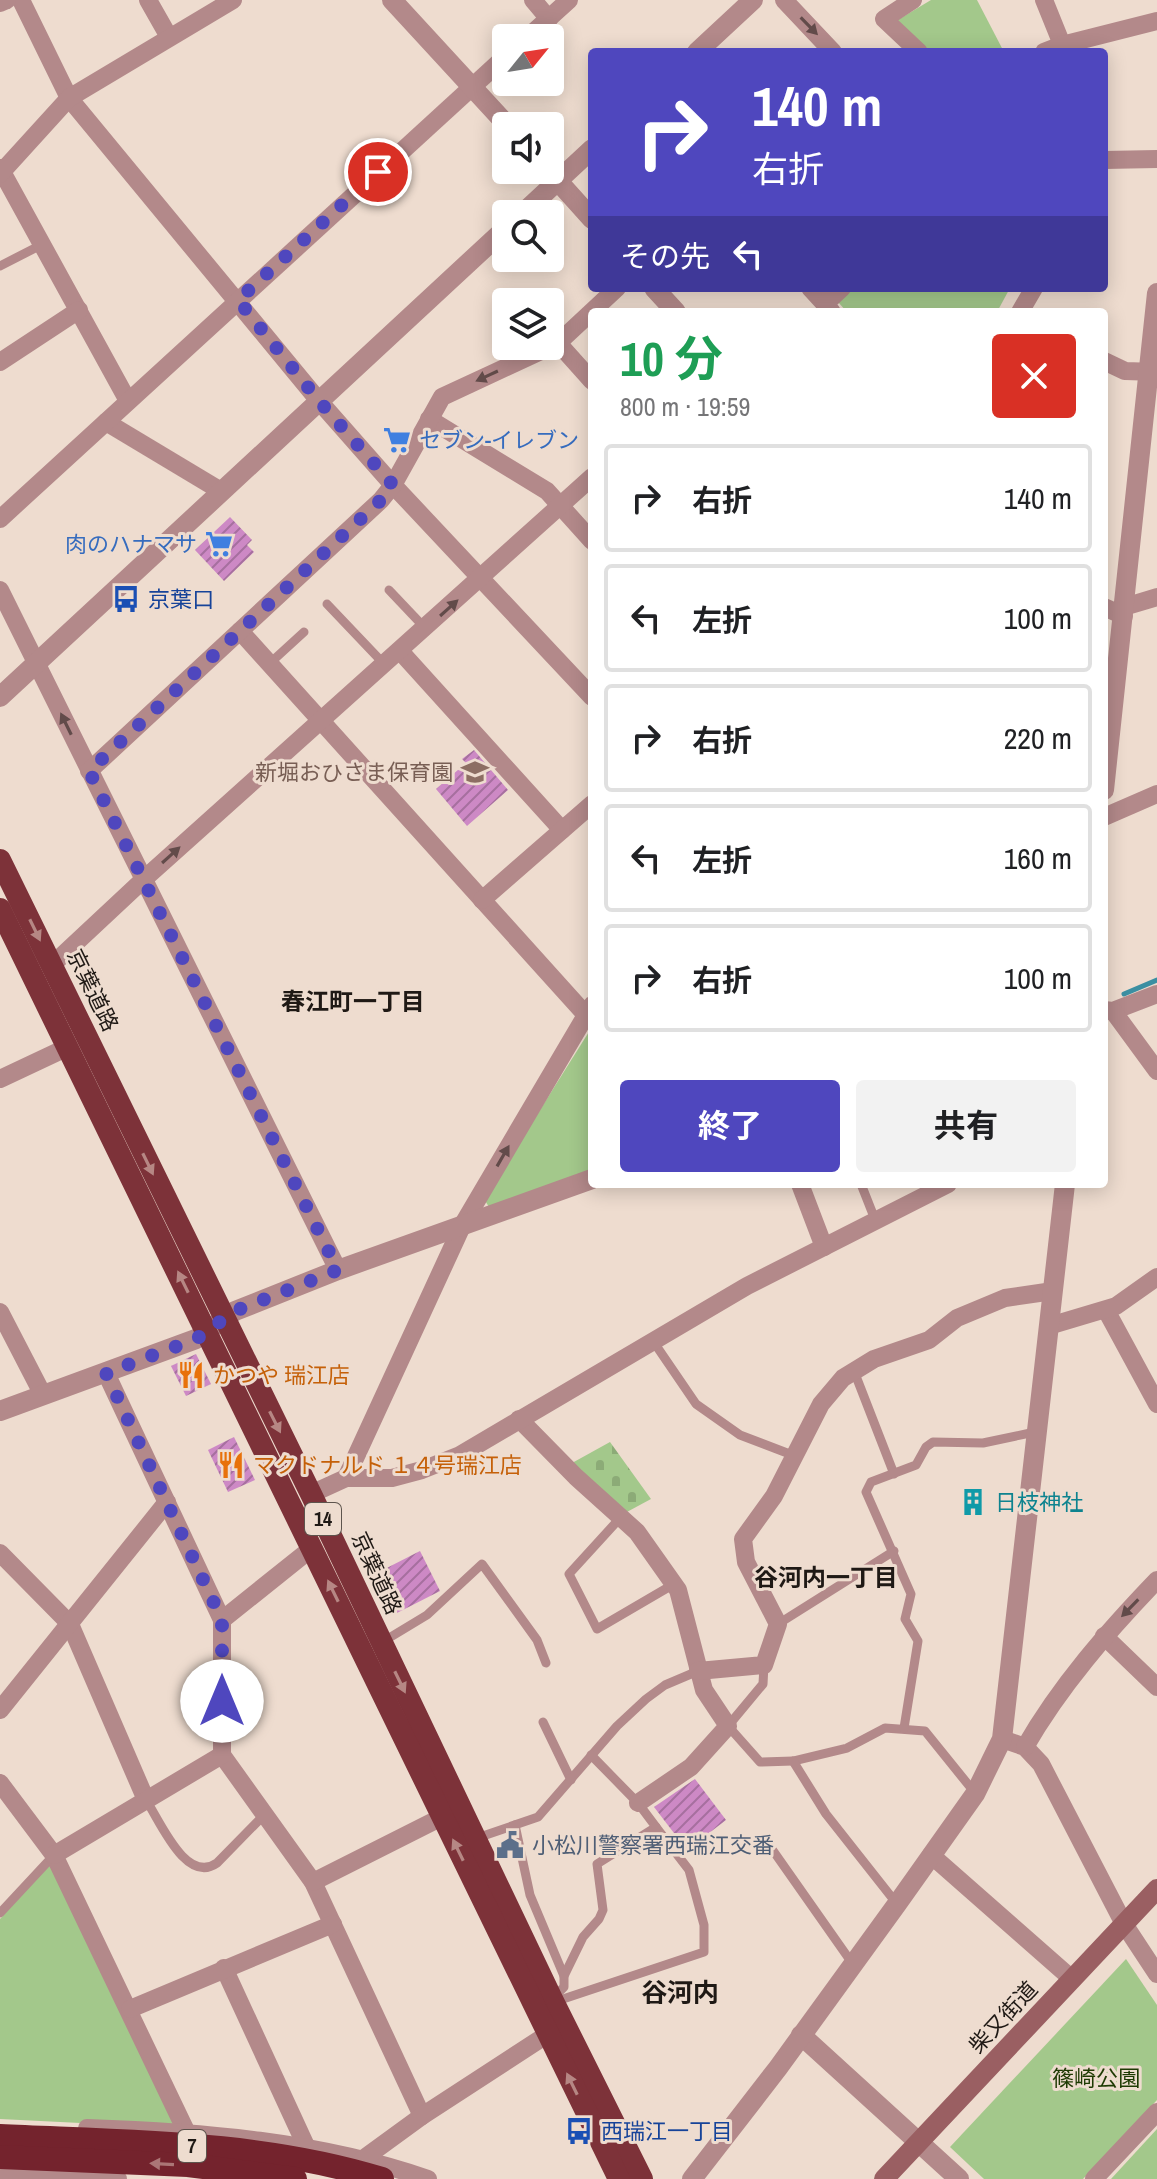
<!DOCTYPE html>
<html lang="ja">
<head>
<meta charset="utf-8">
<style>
	body { margin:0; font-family:"Archivo Narrow","Noto Sans JP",sans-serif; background:#f2f2f2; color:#202124; height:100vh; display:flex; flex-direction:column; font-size:30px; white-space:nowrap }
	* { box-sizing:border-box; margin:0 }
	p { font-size:26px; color:#757577 }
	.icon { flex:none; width:44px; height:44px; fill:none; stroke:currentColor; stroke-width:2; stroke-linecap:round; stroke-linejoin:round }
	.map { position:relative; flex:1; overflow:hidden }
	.panel { position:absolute; left:588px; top:308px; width:520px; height:880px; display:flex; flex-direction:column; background:#fff; border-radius:8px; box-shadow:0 4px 20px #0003 }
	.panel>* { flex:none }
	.banner { position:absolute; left:588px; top:48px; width:520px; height:244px; border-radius:8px; box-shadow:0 4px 20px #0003; background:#4f47be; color:#fff; overflow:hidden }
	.needle { width:52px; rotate:60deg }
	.fabs { position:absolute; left:492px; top:24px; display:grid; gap:16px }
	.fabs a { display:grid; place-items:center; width:72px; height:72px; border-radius:8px; background:#fff; box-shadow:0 4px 20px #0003; font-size:40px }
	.pin { position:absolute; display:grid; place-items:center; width:68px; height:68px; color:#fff; margin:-34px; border:4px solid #fff; border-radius:50%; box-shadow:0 2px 8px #0007 }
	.me { position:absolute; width:88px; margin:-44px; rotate:0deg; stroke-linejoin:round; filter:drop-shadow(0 0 6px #0008) }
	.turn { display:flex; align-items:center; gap:28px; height:168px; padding:0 32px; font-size:36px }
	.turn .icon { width:104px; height:104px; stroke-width:2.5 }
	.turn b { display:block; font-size:56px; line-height:68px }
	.then { display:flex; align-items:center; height:76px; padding:0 32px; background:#0003; gap:16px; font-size:30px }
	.round { display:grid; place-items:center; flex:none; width:84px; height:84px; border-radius:8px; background:#f2f2f2 }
	.overview { display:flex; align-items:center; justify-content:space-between; height:136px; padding:0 32px }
	h1 { font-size:48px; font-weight:700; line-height:60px; color:#1e9e55 }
	.primary-button { display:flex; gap:16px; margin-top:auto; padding:16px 32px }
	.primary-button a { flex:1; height:92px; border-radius:8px; background:#4f47be; color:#fff; font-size:32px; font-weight:700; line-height:92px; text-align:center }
	.primary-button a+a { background:#f2f2f2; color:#202124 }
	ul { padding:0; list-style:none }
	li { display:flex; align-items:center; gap:24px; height:108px; margin:0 16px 12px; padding:0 16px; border:4px solid #e0e0e0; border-radius:8px }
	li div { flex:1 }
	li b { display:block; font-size:30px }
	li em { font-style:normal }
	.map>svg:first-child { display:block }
	.cemetery { fill:url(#cemetery-stones) }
	.park { fill:#a3c88b }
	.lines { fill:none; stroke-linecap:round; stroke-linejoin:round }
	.stream { stroke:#3b8fa2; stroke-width:5 }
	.building { fill:url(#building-hatch) }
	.service { stroke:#b3898a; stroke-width:9 }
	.minor { stroke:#b3898a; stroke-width:18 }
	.tertiary { stroke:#b3898a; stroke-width:20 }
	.secondary { stroke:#9a5f62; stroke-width:20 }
	.trunk { stroke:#7d3239; stroke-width:22 }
	.motorway { stroke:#74232d; stroke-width:24 }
	.oneway { fill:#624b4a }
	.oneway2 { fill:#b68784 }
	.oneway3 { fill:#ab7676 }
	.route { stroke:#4f47be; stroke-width:14; stroke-dasharray:0 25.2 }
	.labels { text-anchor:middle; stroke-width:6; stroke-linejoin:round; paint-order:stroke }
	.shield { fill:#eedccf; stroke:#5d544d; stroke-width:2 }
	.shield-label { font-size:20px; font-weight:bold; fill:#1f1915 }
	.shop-label { font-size:22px; fill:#366cbe; stroke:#eedccf; text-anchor:start }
	.transit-label { font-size:22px; fill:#164399; stroke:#eedccf; text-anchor:start }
	.education-label { font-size:22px; fill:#785e54; stroke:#eedccf; text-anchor:end }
	.street-label { font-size:22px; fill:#1f1915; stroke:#eedccf }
	.food-label { font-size:22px; fill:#c56008; stroke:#eedccf; text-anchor:start }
	.culture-label { font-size:22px; fill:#0d838f; stroke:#eedccf; text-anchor:start }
	.service-label { font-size:22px; fill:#4e5e75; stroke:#eedccf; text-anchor:start }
	.park-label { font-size:22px; fill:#1e3a03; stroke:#eedccf }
	.neighbourhood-label { font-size:24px; font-weight:bold; fill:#1f1915; stroke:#eedccf }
	.quarter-label { font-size:26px; font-weight:bold; fill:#1f1915; stroke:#eedccf }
</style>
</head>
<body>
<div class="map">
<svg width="1157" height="2179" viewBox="0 0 1157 2179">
	<defs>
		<pattern id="cemetery-stones" width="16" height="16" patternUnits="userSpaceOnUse" patternTransform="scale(2)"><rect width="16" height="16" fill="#a3c88b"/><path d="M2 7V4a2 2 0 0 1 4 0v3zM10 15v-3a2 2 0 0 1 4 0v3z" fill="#8cab77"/></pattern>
		<pattern id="building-hatch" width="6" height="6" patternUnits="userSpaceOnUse" patternTransform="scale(2)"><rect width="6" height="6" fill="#cd89c5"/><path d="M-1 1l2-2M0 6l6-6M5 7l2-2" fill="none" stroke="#a66f9f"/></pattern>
	</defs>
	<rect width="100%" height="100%" fill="#eedccf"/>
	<path class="cemetery" d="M 610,1442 L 651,1499 L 625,1513 L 572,1463 Z"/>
	<g class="park">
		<path d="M 931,0 L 977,0 L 1004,52 L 931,52 L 896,21 Z"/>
		<path d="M 853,288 L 1010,288 L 997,312 L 847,312 L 838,302 Z"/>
		<path d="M 592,1027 L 592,1171 L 489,1207 L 484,1199 Z"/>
		<path d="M 52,1861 L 181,2128 L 0,2119 L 0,1919 Z"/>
		<path d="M 1126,1959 L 1157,2005 L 1157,2100 L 1083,2179 L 984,2179 L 950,2147 Z"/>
		<path d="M 1157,2129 L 1157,2179 L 1111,2179 Z"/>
	</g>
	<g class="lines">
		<path class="stream" d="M 1124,994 L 1157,980"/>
	</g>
	<g class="building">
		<path d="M 230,517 L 252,540 L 247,545 L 254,552 L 224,581 L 195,550 Z"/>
		<path d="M 474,750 L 508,790 L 467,826 L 436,789 L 466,763 L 462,759 Z"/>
		<path d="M 196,1354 L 211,1384 L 186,1396 L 171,1366 Z"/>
		<path d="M 234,1437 L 255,1480 L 228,1492 L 208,1450 Z"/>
		<path d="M 420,1551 L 440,1591 L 393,1615 L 375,1574 Z"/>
		<path d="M 695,1779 L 726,1820 L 687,1850 L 654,1807 Z"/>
	</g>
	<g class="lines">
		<g class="service">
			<path d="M 0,266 L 43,244"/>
			<path d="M 389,590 L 425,628"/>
			<path d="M 327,604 L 385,665"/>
			<path d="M 269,664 L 304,632"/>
			<path d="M 861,1184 L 876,1222"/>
			<path d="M 653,1341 L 696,1404 L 740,1435 L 795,1456"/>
			<path d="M 854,1371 L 894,1474"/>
			<path d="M 621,1517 L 569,1574 L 597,1629 L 674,1584"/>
			<path d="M 778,1624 L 894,1551"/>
			<path d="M 384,1641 L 427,1615 L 482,1564 L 537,1640 L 546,1663"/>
			<path d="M 764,1665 L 763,1684 L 728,1726 L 760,1762 L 793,1761 L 847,1748 L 885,1728 L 925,1731 L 975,1793"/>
			<path d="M 543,1722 L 571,1780"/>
			<path d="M 904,1728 L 918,1641 L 905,1619 L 911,1594 L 866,1492 L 871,1482 L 916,1465 L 926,1447 L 933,1442 L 983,1443 L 1035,1432"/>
			<path d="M 793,1761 L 826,1814 L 897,1904"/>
			<path d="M 146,1800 C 160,1821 186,1885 217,1863 L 264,1815"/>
			<path d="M 515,1825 L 530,1895 L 564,1976"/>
			<path d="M 477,1838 L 538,1817 L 617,1726 L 646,1699 L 665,1685 L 698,1671"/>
			<path d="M 767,1842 L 852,1963"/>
			<path d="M 0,1913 L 54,1855"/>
			<path d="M 552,1999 L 564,1987 L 564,1976 L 583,1937 L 599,1919 L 603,1910 L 597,1864 L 656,1827 L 638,1803 L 591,1755"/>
			<path d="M 554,2002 L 704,1952 L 704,1925 L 689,1870 L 656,1827"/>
		</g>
		<g class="minor">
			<path d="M 21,0 L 69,98 L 319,401 L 393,485 L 592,697"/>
			<path d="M 148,0 L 169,37"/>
			<path d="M 533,0 L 549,19"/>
			<path d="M 784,0 L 833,52"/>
			<path d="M 913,0 L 884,19 L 919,52"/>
			<path d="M 1044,0 L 1065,52"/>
			<path d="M 0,3 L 7,0"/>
			<path d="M 527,38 L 569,0"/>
			<path d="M 1044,52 L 1062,45 L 1157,21"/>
			<path d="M 1104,160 L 1157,159"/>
			<path d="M 0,168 L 128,401"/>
			<path d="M 0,174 L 69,98 L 233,0"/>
			<path d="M 810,288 L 832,312"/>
			<path d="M 825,304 L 842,288"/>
			<path d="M 1020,312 L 1034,288"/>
			<path d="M 558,343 L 592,381"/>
			<path d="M 1104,361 L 1125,371 L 1157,372"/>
			<path d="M 0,362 L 79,310"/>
			<path d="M 429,419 L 547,491 L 592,541"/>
			<path d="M 106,422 L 221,491"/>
			<path d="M 0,519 L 506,56"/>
			<path d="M 0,590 L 338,1270"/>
			<path d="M 1104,607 L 1124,616"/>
			<path d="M 1124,607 L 1157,597"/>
			<path d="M 240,631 L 586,1015 L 592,1018"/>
			<path d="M 400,651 L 562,830"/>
			<path d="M 89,771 L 381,500 L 393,485 L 442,397 L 558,343 L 617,288"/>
			<path d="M 1104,817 L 1157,794"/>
			<path d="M 482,900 L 592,804"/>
			<path d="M 52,965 L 143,880 L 592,477"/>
			<path d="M 1104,1010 L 1113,1011 L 1157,994"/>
			<path d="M 1113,1011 L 1157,1071"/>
			<path d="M 0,1079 L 68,1047"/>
			<path d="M 800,1184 L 824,1247"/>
			<path d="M 1106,1310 L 1157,1404"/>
			<path d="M 0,1312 L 43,1395"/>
			<path d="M 1049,1326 L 1116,1306 L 1157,1277"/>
			<path d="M 519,1419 L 576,1477 L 637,1532 L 678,1590 L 704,1690 L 728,1726 L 691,1767 L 638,1803"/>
			<path d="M 346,1478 L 392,1478 L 422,1470 L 460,1455 L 747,1286 L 948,1184"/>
			<path d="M 311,1494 L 346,1478 L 463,1224 L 592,1005"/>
			<path d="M 0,1553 L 70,1624 L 146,1800"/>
			<path d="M 222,1620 L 312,1548"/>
			<path d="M 1104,1636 L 1157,1687"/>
			<path d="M 698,1671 L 764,1665 L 778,1624 L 746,1562 L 743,1539 L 774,1496 L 821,1404 L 843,1378 L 874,1359 L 929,1340 L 957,1318 L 1005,1298 L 1053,1291"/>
			<path d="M 0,1710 L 167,1502"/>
			<path d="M 1002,1739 L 1025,1747 L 1041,1764 L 1124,1924 L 1157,1974"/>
			<path d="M 1025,1747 C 1060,1686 1108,1631 1157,1580"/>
			<path d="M 222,1755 L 313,1882 L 422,2116"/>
			<path d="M 0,1783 L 54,1855 L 186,2131"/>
			<path d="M 54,1855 L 222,1755 L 222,1620 L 106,1373"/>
			<path d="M 931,1855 L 1072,1979"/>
			<path d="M 313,1882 L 442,1817"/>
			<path d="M 224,1968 L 306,2146"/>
			<path d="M 130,2009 L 333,1924"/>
			<path d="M 87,2128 C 203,2132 318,2141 428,2179"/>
			<path d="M 363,2159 L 422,2116 L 548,2034"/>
			<path d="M 0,2171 L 118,2179"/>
			<path d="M 1094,2179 L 1157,2112"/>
		</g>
		<g class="tertiary">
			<path d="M 392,0 L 508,126"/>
			<path d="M 697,52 L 753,0"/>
			<path d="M 548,170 L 592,219"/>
			<path d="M 522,214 L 592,149"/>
			<path d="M 654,288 L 676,312"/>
			<path d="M 0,697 L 506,228"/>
			<path d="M 1104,790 L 1157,293"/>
			<path d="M 0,1411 L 196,1339 L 235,1311 L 338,1270 L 592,1179"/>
			<path d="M 801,2035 L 959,2179"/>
			<path d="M 692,2179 L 778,2068 L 897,1904 L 975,1794 L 1002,1739 L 1065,1184"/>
		</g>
		<path class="secondary" d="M 884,2179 L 1157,1889"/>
		<g class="trunk">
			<path d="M 0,860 L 311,1494 L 552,1999 L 642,2179"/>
			<path d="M 0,909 L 619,2179"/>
		</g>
		<g class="motorway">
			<path d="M 0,2136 C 127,2142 259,2141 382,2179"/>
			<path d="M 0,2157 L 188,2165 L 295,2179"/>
		</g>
	</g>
	<defs><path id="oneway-solid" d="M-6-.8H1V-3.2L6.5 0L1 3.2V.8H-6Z" transform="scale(2)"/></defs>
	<g class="oneway">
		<use href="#oneway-solid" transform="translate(809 26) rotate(46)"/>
		<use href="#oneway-solid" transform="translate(487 376) rotate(155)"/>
		<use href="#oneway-solid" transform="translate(449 608) rotate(-42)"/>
		<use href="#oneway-solid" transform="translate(66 724) rotate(-116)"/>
		<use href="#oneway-solid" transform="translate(171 855) rotate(-42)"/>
		<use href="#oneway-solid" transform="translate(503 1156) rotate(-60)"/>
		<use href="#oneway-solid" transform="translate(1130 1608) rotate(134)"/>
	</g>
	<g class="oneway2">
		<use href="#oneway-solid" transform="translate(35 930) rotate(64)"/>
		<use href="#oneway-solid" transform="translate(148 1164) rotate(64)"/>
		<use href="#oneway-solid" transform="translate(183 1282) rotate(-116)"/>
		<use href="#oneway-solid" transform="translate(275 1422) rotate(63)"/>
		<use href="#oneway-solid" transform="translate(333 1591) rotate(-116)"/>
		<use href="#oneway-solid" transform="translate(400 1682) rotate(64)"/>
		<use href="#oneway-solid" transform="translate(458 1850) rotate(-116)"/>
		<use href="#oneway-solid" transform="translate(572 2084) rotate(-116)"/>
	</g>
	<use class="oneway3" href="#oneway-solid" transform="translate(162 2164) rotate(-177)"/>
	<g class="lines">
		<path class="route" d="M 222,1701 L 222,1620 L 106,1373 L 196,1339 L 235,1311 L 338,1270 L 89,771 L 381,500 L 393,485 L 319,401 L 238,300 L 378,172"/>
	</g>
	<defs>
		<g id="supermarket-bare" transform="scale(2.16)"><path d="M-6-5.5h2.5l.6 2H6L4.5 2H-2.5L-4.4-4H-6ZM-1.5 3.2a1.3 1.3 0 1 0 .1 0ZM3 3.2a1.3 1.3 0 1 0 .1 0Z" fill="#3f7fe0" stroke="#eedccf" stroke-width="2.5" paint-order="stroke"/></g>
		<g id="bus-bare" transform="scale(2.16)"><path d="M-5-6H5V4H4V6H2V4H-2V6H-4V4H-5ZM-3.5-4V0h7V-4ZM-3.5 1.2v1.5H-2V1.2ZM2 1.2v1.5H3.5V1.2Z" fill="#1a4fb4" stroke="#eedccf" stroke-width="2.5" paint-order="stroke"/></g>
		<g id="school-bare" transform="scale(2.16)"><path d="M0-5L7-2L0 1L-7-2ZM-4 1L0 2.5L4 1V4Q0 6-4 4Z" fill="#8d6e63" stroke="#eedccf" stroke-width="2.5" paint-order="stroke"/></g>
		<g id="restaurant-bare" transform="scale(2.16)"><path d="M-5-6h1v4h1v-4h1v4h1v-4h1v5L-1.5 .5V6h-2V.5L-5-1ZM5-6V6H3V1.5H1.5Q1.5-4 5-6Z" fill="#e8710a" stroke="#eedccf" stroke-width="2.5" paint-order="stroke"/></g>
		<g id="building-bare" transform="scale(2.16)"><path d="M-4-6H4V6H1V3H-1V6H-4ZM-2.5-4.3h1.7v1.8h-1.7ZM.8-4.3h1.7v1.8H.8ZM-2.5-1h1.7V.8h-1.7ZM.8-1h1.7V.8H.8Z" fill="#0f9aa8" stroke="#eedccf" stroke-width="2.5" paint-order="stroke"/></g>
		<g id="civic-bare" transform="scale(2.16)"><path d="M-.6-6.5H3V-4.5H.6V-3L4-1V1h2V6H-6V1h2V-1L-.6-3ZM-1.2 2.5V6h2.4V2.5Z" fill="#5c6f8a" stroke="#eedccf" stroke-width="2.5" paint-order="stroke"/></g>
	</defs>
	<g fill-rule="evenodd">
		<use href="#supermarket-bare" x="397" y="440"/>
		<use href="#supermarket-bare" x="219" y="544"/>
		<use href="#bus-bare" x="126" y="599"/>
		<use href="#school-bare" x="475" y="772"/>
		<use href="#restaurant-bare" x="191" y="1375"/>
		<use href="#restaurant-bare" x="231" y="1465"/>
		<use href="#building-bare" x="973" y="1502"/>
		<use href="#civic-bare" x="510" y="1845"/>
		<use href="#bus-bare" x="579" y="2131"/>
	</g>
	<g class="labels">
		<g class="shield">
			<rect x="305" y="1503" width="36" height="32" rx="6"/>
			<rect x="178" y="2130" width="28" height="32" rx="6"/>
		</g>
		<g class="shield-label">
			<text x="323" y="1526">14</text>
			<text x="192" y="2153">7</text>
		</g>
		<g class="shop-label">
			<text x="419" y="448">セブン-イレブン</text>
			<text x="197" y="552" text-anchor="end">肉のハナマサ</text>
		</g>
		<g class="transit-label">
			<text x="148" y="607">京葉口</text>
			<text x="601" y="2139">西瑞江一丁目</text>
		</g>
		<g class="education-label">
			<text x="453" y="780">新堀おひさま保育園</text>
		</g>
		<g class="street-label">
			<text transform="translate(93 990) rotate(64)" y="8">京葉道路</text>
			<text transform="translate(377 1573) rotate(65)" y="8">京葉道路</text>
			<text transform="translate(1003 2017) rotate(-47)" y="8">柴又街道</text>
		</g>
		<g class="food-label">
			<text x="213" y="1383">かつや 瑞江店</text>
			<text x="253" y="1473">マクドナルド １４号瑞江店</text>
		</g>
		<g class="culture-label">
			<text x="995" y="1510">日枝神社</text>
		</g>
		<g class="service-label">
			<text x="532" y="1853">小松川警察署西瑞江交番</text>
		</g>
		<g class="park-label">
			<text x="1096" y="2086">篠崎公園</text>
		</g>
		<g class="neighbourhood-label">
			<text x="353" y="1010">春江町一丁目</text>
			<text x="826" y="1586">谷河内一丁目</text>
		</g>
		<g class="quarter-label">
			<text x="680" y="2002">谷河内</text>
		</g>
	</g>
</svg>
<div class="fabs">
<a><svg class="needle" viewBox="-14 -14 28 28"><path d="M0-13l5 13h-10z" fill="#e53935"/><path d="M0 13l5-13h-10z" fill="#757577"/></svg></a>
<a><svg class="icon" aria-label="sound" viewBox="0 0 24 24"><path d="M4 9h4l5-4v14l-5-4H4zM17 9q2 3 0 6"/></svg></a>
<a><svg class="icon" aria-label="search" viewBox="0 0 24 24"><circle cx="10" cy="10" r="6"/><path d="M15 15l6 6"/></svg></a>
<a><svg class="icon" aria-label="layers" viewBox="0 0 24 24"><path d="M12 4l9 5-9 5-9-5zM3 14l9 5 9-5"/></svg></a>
</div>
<div class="pin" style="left:378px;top:172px;background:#d93025"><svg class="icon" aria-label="arrive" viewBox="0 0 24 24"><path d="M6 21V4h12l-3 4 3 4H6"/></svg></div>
<svg class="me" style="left:222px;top:1701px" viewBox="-20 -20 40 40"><circle r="19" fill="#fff"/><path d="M0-13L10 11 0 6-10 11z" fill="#4f47be"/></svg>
<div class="banner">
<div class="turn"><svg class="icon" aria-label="right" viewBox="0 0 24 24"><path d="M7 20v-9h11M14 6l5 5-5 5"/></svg><div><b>140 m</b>右折</div></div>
<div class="then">その先<svg class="icon" aria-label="left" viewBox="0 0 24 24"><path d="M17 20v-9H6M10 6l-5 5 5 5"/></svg></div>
</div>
<section class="panel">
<div class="overview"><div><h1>10 分</h1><p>800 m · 19:59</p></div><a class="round" style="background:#d93025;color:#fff"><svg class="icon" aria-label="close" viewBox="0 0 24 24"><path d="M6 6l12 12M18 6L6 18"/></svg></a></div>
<ul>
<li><svg class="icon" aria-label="right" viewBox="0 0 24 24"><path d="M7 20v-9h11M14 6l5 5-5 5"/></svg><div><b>右折</b></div><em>140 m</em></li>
<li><svg class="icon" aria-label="left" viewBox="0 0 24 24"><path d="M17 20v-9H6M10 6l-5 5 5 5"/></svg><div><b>左折</b></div><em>100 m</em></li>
<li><svg class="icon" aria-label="right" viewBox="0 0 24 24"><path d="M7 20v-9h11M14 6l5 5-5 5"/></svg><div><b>右折</b></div><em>220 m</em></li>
<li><svg class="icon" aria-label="left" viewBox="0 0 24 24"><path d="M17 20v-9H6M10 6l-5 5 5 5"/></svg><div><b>左折</b></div><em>160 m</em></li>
<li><svg class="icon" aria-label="right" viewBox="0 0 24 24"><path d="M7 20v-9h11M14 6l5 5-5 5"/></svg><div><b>右折</b></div><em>100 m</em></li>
</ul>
<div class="primary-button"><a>終了</a><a>共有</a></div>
</section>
</div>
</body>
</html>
